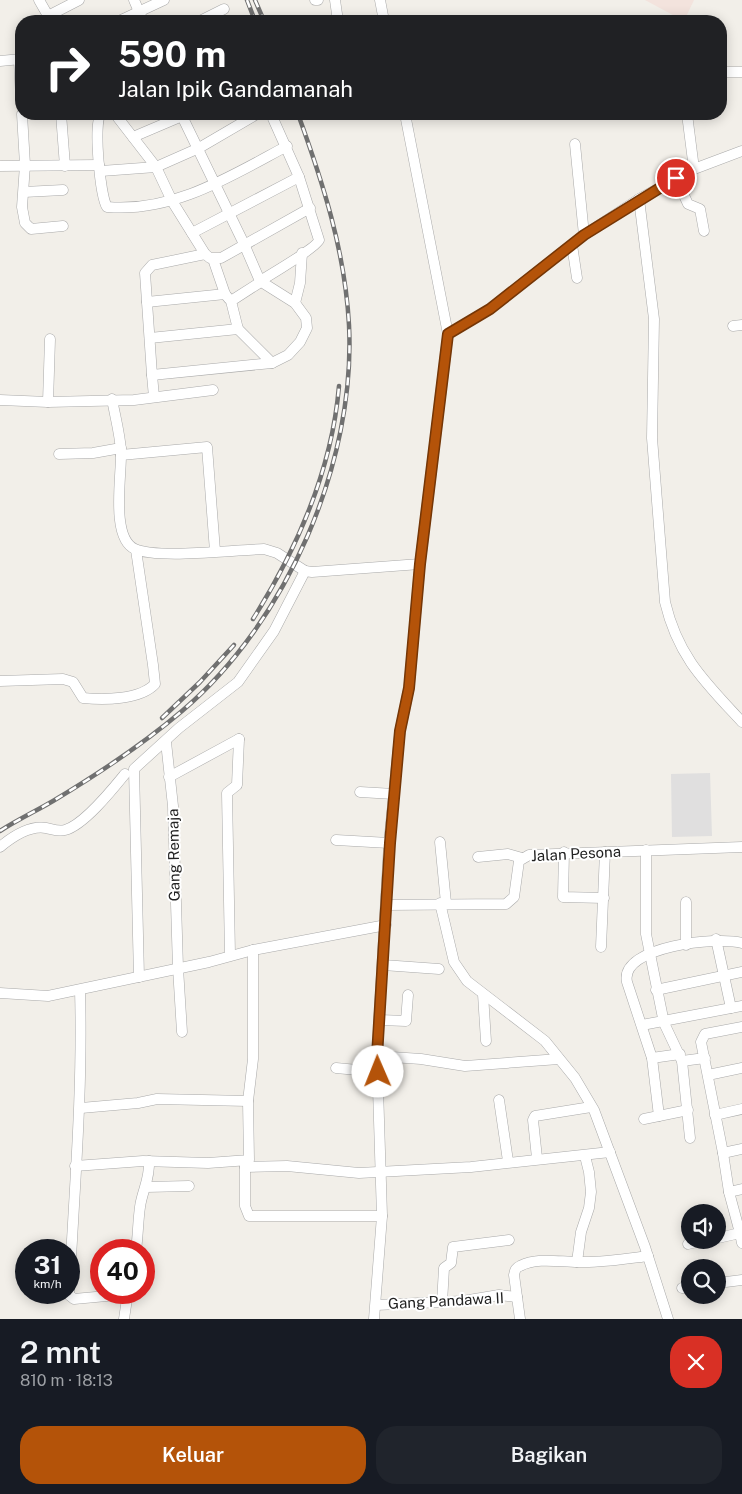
<!DOCTYPE html>
<html lang="id">
<head>
<meta charset="utf-8">
<style>
	body { margin:0; font-family:"Public Sans",sans-serif; background:#20242c; color:#f1f3f6; height:100vh; display:flex; flex-direction:column; font-size:19px; white-space:nowrap }
	* { box-sizing:border-box; margin:0 }
	p { font-size:16px; color:#9ea1a6 }
	.icon { flex:none; width:28px; height:28px; fill:none; stroke:currentColor; stroke-width:2; stroke-linecap:round; stroke-linejoin:round }
	.map { position:relative; height:1319px; overflow:hidden }
	.panel { display:flex; flex-direction:column; background:#171b24; flex:1 }
	.panel>* { flex:none }
	.top-card { position:absolute; left:15px; top:15px; width:712px; height:105px; border-radius:20px; box-shadow:0 2px 12px #0003; background:#202124; color:#fff; overflow:hidden }
	.controls { position:absolute; left:681px; top:1204px; display:grid; gap:10px }
	.controls a { display:grid; place-items:center; width:45px; height:45px; border-radius:50%; background:#171b24; box-shadow:0 2px 12px #0003; font-size:25px }
	.speed { position:absolute; left:15px; top:1239px; display:flex; gap:10px; font-size:25px; font-weight:700; text-align:center }
	.speed>* { display:grid; place-content:center; width:65px; height:65px; border-radius:50%; background:#171b24; box-shadow:0 2px 12px #0003; line-height:1 }
	.speed small { font-size:12px; font-weight:400 }
	.speed .limit { border:8px solid #d22; background:#fff; color:#111 }
	.pin { position:absolute; display:grid; place-items:center; width:42px; height:42px; color:#fff; margin:-21px; border:2px solid #fff; border-radius:50%; box-shadow:0 1px 5px #0007 }
	.me { position:absolute; width:55px; margin:-28px; rotate:359deg; stroke-linejoin:round; filter:drop-shadow(0 0 4px #0008) }
	.turn { display:flex; align-items:center; gap:18px; height:105px; padding:0 20px; font-size:22px }
	.turn .icon { width:65px; height:65px; stroke-width:2.5 }
	.turn b { display:block; font-size:35px; line-height:42px }
	.round { display:grid; place-items:center; flex:none; width:52px; height:52px; border-radius:20px; background:#20242c }
	.headline { display:flex; align-items:center; justify-content:space-between; height:85px; padding:0 20px }
	h1 { font-size:30px; font-weight:600; line-height:38px }
	.cta { display:flex; gap:10px; margin-top:auto; padding:10px 20px }
	.cta a { flex:1; height:58px; border-radius:20px; background:#b45309; color:#fff; font-size:20px; font-weight:600; line-height:58px; text-align:center }
	.cta a+a { background:#20242c; color:#f1f3f6 }
	.map>svg:first-child { display:block }
	.residential { fill:#e0dfdf }
	.military { fill:#f3e3dd }
	.lines { fill:none; stroke-linecap:round; stroke-linejoin:round }
	.minor-casing { stroke:#a9a9a9; stroke-width:11 }
	.minor { stroke:#fff; stroke-width:10 }
	.rail-casing { stroke:#707070; stroke-width:4.5 }
	.rail { stroke:#fff; stroke-width:2.5; stroke-dasharray:8; stroke-linecap:butt }
	.route-casing { stroke:#753606; stroke-width:12 }
	.route { stroke:#b45309; stroke-width:9 }
	.labels { text-anchor:middle; stroke-width:4; stroke-linejoin:round; paint-order:stroke }
	.street-label { font-size:15px; fill:#222; stroke:#fff }
</style>
</head>
<body>
<div class="map">
<svg width="742" height="1319" viewBox="0 0 742 1319">
	<rect width="100%" height="100%" fill="#f2efe9"/>
	<path class="residential" d="M 710,773 L 712,836 L 672,837 L 671,774 Z"/>
	<path class="military" d="M 645,0 L 694,0 L 684,21 Z"/>
	<g class="lines">
		<g class="minor-casing">
			<g id="minor">
				<path d="M 39,0 L 51,21"/>
				<path d="M 134,0 L 143,21"/>
				<path d="M 315,0 L 318,0"/>
				<path d="M 335,0 L 338,21"/>
				<path d="M 380,0 L 384,21"/>
				<path d="M 48,16 L 79,0"/>
				<path d="M 119,21 L 164,0"/>
				<path d="M 200,21 L 224,9"/>
				<path d="M 19,59 L 21,99"/>
				<path d="M 0,61 L 21,59"/>
				<path d="M 721,72 L 742,72"/>
				<path d="M 22,114 L 25,165 L 22,207 L 25,223 L 31,229 L 63,226"/>
				<path d="M 61,114 L 65,166"/>
				<path d="M 101,114 C 93,121 100,196 107,207 C 173,213 231,176 287,146"/>
				<path d="M 115,114 L 156,167 L 172,201 L 205,254 L 210,258 L 221,258 L 310,208"/>
				<path d="M 181,114 L 244,244 L 260,281 L 295,303 L 306,318 L 307,328 L 300,342 L 288,355 L 272,363 L 238,329 L 231,301 L 259,283 L 260,281 C 270,275 317,247 319,240 L 299,177 L 271,114"/>
				<path d="M 687,114 L 694,169"/>
				<path d="M 133,137 L 187,114"/>
				<path d="M 575,144 L 584,235"/>
				<path d="M 0,166 L 99,165"/>
				<path d="M 101,171 L 156,167 L 199,148 L 257,114"/>
				<path d="M 676,178 L 688,204 L 700,209 L 704,231"/>
				<path d="M 24,192 L 63,190"/>
				<path d="M 639,199 L 654,319 L 652,438 L 665,602 C 678,657 705,682 742,722"/>
				<path d="M 192,233 L 299,177"/>
				<path d="M 572,245 L 577,278"/>
				<path d="M 205,254 L 152,265 L 145,273 L 152,375 L 272,363"/>
				<path d="M 213,259 L 225,294 L 229,299"/>
				<path d="M 147,302 L 225,294"/>
				<path d="M 295,303 L 300,283 L 302,253"/>
				<path d="M 733,326 L 742,325"/>
				<path d="M 448,334 L 490,309 L 584,235 L 639,199 L 694,169 L 742,151"/>
				<path d="M 150,338 L 238,329"/>
				<path d="M 152,375 L 154,397"/>
				<path d="M 112,399 C 115,416 120,434 121,451 C 122,474 110,538 135,549 C 157,559 236,550 264,549 L 277,553 L 305,571"/>
				<path d="M 0,400 L 48,402 L 134,400 L 213,390"/>
				<path d="M 48,402 L 50,339"/>
				<path d="M 59,454 L 93,453 L 121,448"/>
				<path d="M 121,455 L 207,447 L 215,551"/>
				<path d="M 0,681 L 63,679 L 73,682 L 83,698 C 104,700 140,700 155,684 L 153,665 L 136,550"/>
				<path d="M 166,742 L 173,806 L 178,968 L 182,1032"/>
				<path d="M 169,777 L 239,739"/>
				<path d="M 360,792 L 394,794"/>
				<path d="M 336,840 L 389,843"/>
				<path d="M 440,842 L 446,903"/>
				<path d="M 0,847 C 12,837 29,825 46,828 C 52,829 58,832 65,830 C 84,825 112,790 125,774"/>
				<path d="M 646,850 L 646,934 L 664,1023 L 682,1061 L 690,1138"/>
				<path d="M 564,852 L 563,897 L 604,898"/>
				<path d="M 478,857 L 508,854 L 522,858"/>
				<path d="M 440,903 L 454,962 L 467,981 L 545,1041 L 575,1078 L 594,1110 L 645,1247 L 668,1319"/>
				<path d="M 386,905 L 506,904 L 514,897 L 519,861 L 529,855 L 742,847"/>
				<path d="M 716,939 L 731,1008"/>
				<path d="M 686,945 L 686,902"/>
				<path d="M 601,947 L 605,852"/>
				<path d="M 230,955 L 227,793 L 237,785 L 239,739"/>
				<path d="M 383,965 L 439,969"/>
				<path d="M 139,977 L 134,769 L 179,728 L 238,682 L 274,631 L 305,571 L 312,572 L 420,564"/>
				<path d="M 80,990 C 83,1092 74,1193 69,1295 L 74,1299 L 128,1294"/>
				<path d="M 656,990 L 742,972"/>
				<path d="M 0,993 L 48,996 L 209,962 L 253,950 L 386,925"/>
				<path d="M 483,994 L 486,1041"/>
				<path d="M 380,1020 L 406,1021 L 408,995"/>
				<path d="M 642,1025 L 742,1006"/>
				<path d="M 742,1027 L 705,1034 L 701,1042 L 723,1153 L 742,1149"/>
				<path d="M 377,1056 L 421,1059 L 465,1066 L 559,1059"/>
				<path d="M 652,1058 L 680,1054"/>
				<path d="M 682,1061 L 705,1058"/>
				<path d="M 336,1068 L 379,1072"/>
				<path d="M 708,1075 L 742,1068"/>
				<path d="M 499,1100 L 508,1161"/>
				<path d="M 81,1108 L 138,1103 L 157,1099 L 248,1101"/>
				<path d="M 715,1115 L 742,1109"/>
				<path d="M 659,1116 L 652,1058 L 627,982 C 619,946 719,936 742,943"/>
				<path d="M 644,1119 L 688,1110"/>
				<path d="M 723,1153 L 729,1192 L 740,1233 L 742,1232"/>
				<path d="M 537,1158 L 533,1120 L 535,1116 L 591,1107"/>
				<path d="M 245,1162 L 245,1206 L 249,1216 L 382,1216"/>
				<path d="M 75,1166 L 143,1161 L 208,1163 L 249,1160 L 248,1101 L 253,1059 L 253,950"/>
				<path d="M 245,1167 L 287,1166 L 359,1173 L 471,1167 L 610,1152"/>
				<path d="M 146,1187 L 189,1186"/>
				<path d="M 729,1192 L 742,1189"/>
				<path d="M 718,1238 L 740,1233 L 742,1243"/>
				<path d="M 688,1244 L 706,1240"/>
				<path d="M 136,1250 C 138,1236 138,1221 140,1207 C 142,1191 150,1180 149,1161"/>
				<path d="M 577,1262 L 581,1232 L 589,1208 L 591,1192 L 589,1172 L 585,1156"/>
				<path d="M 718,1283 L 742,1280"/>
				<path d="M 682,1288 L 690,1287"/>
				<path d="M 442,1303 L 444,1268 L 451,1263 L 453,1247 L 509,1240"/>
				<path d="M 376,1305 L 463,1301 L 499,1295 L 517,1297"/>
				<path d="M 124,1319 L 128,1292"/>
				<path d="M 374,1319 L 382,1216 L 377,1056 L 389,843 L 400,731 L 409,688 L 420,564 L 448,334 L 405,114"/>
				<path d="M 520,1319 L 514,1275 C 515,1271 515,1268 520,1266 C 538,1257 559,1262 578,1262 C 601,1263 625,1259 648,1256"/>
			</g>
		</g>
		<use href="#minor" class="minor"/>
		<g class="rail-casing">
			<g id="rail">
				<path d="M 247,0 L 255,21"/>
				<path d="M 255,0 L 264,21"/>
				<path d="M 253,619 C 297,549 332,470 339,386"/>
				<path d="M 162,718 L 200,682 L 234,645"/>
				<path d="M 0,831 C 17,820 36,811 53,801 C 98,774 142,745 182,711 C 287,622 356,462 349,325 C 345,251 323,183 298,114"/>
			</g>
		</g>
		<use href="#rail" class="rail"/>
	</g>
	<g class="lines">
		<g class="route-casing">
			<path id="route" d="M 378,1072 L 377,1056 L 390,843 L 400,731 L 409,688 L 420,564 L 448,334 L 490,309 L 584,235 L 676,178"/>
		</g>
		<use href="#route" class="route"/>
	</g>
	<g class="labels">
		<g class="street-label">
			<text transform="translate(576 854) rotate(-3)" y="5">Jalan Pesona</text>
			<text transform="translate(174 855) rotate(-91)" y="5">Gang Remaja</text>
			<text transform="translate(446 1301) rotate(-3)" y="5">Gang Pandawa II</text>
		</g>
	</g>
</svg>
<div class="controls">
<a><svg class="icon" aria-label="sound" viewBox="0 0 24 24"><path d="M4 9h4l5-4v14l-5-4H4zM17 9q2 3 0 6"/></svg></a>
<a><svg class="icon" aria-label="search" viewBox="0 0 24 24"><circle cx="10" cy="10" r="6"/><path d="M15 15l6 6"/></svg></a>
</div>
<div class="speed"><div>31<small>km/h</small></div><div class="limit">40</div></div>
<div class="pin" style="left:676px;top:178px;background:#d93025"><svg class="icon" aria-label="arrive" viewBox="0 0 24 24"><path d="M6 21V4h12l-3 4 3 4H6"/></svg></div>
<svg class="me" style="left:378px;top:1072px" viewBox="-20 -20 40 40"><circle r="19" fill="#fff"/><path d="M0-13L10 11 0 6-10 11z" fill="#b45309"/></svg>
<div class="top-card">
<div class="turn"><svg class="icon" aria-label="right" viewBox="0 0 24 24"><path d="M7 20v-9h11M14 6l5 5-5 5"/></svg><div><b>590 m</b>Jalan Ipik Gandamanah</div></div>
</div>
</div>
<section class="panel">
<div class="headline"><div><h1>2 mnt</h1><p>810 m · 18:13</p></div><a class="round" style="background:#d93025;color:#fff"><svg class="icon" aria-label="close" viewBox="0 0 24 24"><path d="M6 6l12 12M18 6L6 18"/></svg></a></div>
<div class="cta"><a>Keluar</a><a>Bagikan</a></div>
</section>
</body>
</html>
